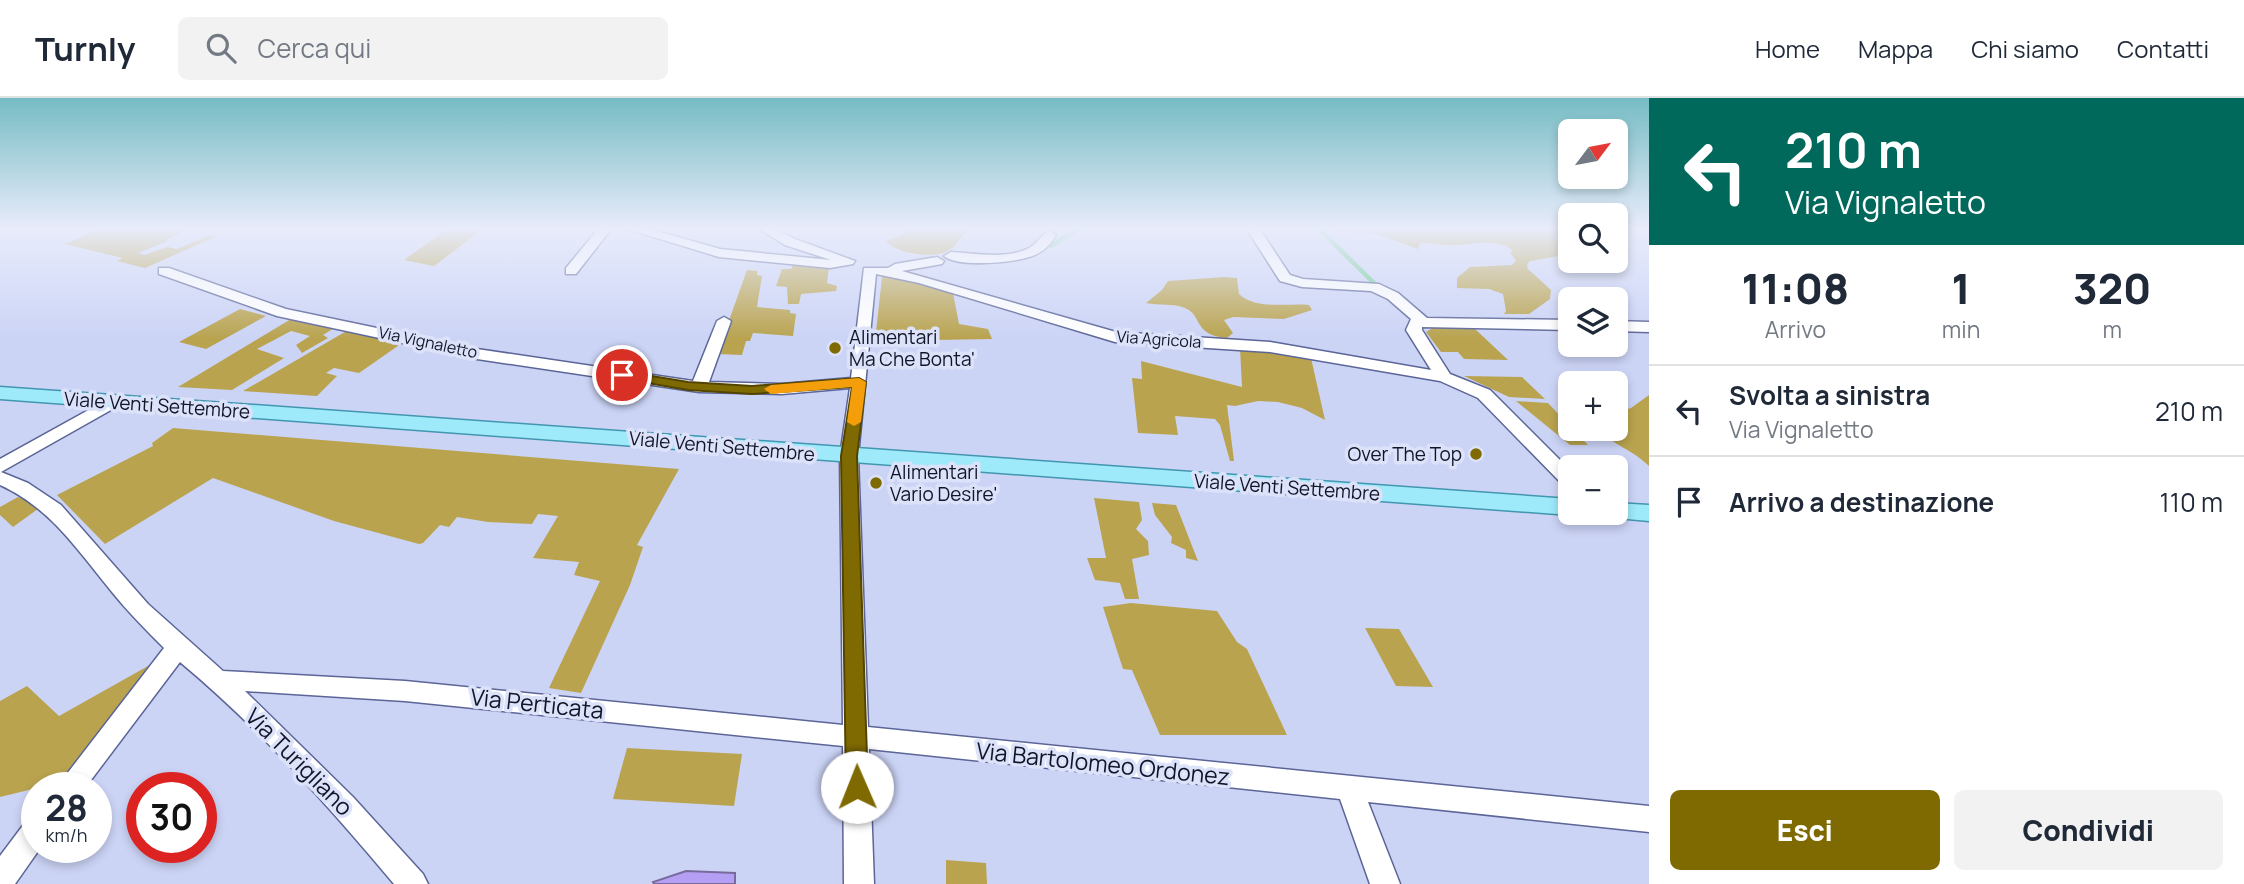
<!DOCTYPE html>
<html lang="it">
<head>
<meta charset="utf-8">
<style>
	body { margin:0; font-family:Manrope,sans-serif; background:#f2f2f3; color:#1f2937; height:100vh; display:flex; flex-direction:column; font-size:26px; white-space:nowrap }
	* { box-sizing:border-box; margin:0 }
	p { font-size:23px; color:#747a83 }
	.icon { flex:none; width:38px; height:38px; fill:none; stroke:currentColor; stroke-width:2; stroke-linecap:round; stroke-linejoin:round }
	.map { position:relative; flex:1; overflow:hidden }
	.drawer { display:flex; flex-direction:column; background:#fff; width:595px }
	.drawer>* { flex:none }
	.banner { background:#00695c; color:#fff; overflow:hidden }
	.needle { width:46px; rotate:58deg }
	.tools { position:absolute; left:1558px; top:21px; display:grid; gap:14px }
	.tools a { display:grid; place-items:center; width:70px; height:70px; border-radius:10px; background:#fff; box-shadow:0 4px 10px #0003; font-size:35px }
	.speed { position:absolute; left:21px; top:674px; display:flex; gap:14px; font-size:35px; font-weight:700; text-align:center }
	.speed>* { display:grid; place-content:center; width:91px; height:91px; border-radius:50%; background:#fff; box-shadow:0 4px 10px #0003; line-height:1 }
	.speed small { font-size:18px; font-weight:400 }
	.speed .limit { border:10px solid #d22; background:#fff; color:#111 }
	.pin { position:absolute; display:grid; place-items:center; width:60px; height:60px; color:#fff; margin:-30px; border:4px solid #fff; border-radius:50%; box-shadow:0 2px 7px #0007 }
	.me { position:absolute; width:77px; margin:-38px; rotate:359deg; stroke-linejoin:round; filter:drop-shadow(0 0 5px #0008) }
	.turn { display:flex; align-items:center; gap:24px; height:147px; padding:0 21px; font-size:32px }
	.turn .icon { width:91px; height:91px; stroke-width:2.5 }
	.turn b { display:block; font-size:49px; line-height:60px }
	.eta { display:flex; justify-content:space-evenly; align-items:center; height:119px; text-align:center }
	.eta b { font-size:42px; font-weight:800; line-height:49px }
	.action { display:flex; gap:14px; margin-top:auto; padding:14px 21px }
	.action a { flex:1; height:80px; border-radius:10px; background:#7f6a02; color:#fff; font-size:28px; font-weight:800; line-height:80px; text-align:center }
	.action a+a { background:#f2f2f3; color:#1f2937 }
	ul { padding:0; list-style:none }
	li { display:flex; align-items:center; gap:21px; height:91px; padding:0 21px; border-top:2px solid #e0e1e3 }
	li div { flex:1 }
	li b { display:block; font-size:26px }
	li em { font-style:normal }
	header { display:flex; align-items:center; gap:42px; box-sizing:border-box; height:98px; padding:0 35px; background:#fff; border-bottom:2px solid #e0e1e3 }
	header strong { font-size:33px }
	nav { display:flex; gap:38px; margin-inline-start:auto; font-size:24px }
	.search { width:490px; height:63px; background:#f2f2f3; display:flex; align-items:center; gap:18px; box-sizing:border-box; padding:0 24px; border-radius:10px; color:#747a83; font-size:26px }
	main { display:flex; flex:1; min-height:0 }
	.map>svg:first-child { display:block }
	.green { fill:#b9a34f }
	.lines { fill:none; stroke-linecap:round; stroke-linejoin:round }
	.stream { stroke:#6bc98f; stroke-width:4.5 }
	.building { fill:#b59ff5; stroke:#776b9e; stroke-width:2 }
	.minor-casing { stroke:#5b6597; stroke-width:3 }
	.major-casing { stroke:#4296af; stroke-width:3 }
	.minor { fill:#fff; fill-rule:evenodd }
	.major { fill:#9ee9fa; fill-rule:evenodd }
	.route { fill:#7f6a02; stroke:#534501; stroke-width:2 }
	.slow { fill:#f59e0b }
	.poi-dot { fill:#7f6a02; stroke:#dce2f9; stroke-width:2.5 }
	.labels { text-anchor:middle; stroke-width:7; stroke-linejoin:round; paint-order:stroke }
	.far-street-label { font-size:16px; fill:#111528; stroke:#dce2f9 }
	.poi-label { font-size:19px; fill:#111528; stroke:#dce2f9; text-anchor:start }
	.street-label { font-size:19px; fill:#111528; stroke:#dce2f9 }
	.near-street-label { font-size:23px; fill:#111528; stroke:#dce2f9 }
</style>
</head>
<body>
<header>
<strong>Turnly</strong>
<div class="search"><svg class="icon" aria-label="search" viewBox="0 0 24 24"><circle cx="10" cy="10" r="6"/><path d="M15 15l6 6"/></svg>Cerca qui</div>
<nav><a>Home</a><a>Mappa</a><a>Chi siamo</a><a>Contatti</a></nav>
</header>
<main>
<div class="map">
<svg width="1649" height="786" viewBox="0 0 1649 786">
	<rect width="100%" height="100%" fill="#ccd4f6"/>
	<g class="green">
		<path d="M 102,130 L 190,130 L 166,142 L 168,143 L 138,155 L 144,157 L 167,149 L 177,151 L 209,137 L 217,138 L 145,170 L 117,163 L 123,160 L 65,146 Z"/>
		<path d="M 449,130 L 483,131 L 434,168 L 404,162 Z"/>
		<path d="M 908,130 L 970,130 C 961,137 957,149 946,154 C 930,160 897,156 886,143 L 906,135 Z"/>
		<path d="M 1334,130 L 1570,130 L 1570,156 L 1530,163 L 1527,166 L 1528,171 L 1551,192 L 1550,201 L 1529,216 L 1504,216 L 1506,213 L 1503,196 L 1489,191 L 1457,190 L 1457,180 L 1470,169 L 1512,167 L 1516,163 L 1510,154 L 1513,153 C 1500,139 1471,147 1454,147 C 1443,148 1432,144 1420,145 L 1418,151 L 1374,135 L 1343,134 Z"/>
		<path d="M 793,167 L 829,169 L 827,185 L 837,188 L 836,193 L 801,196 L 799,206 L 788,206 L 787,189 L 776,188 L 782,171 L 791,171 Z"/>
		<path d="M 747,172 L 757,173 L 757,177 L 762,178 L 757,209 L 790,212 L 790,215 L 796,216 L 793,238 L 753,235 L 750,243 L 746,243 L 742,257 L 717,256 Z"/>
		<path d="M 889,177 L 953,195 L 959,226 L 988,231 L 992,241 L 875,243 L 882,179 Z"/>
		<path d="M 1224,179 L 1237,180 L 1239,196 C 1256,212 1287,205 1309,207 L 1312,212 L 1284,221 L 1233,219 L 1224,222 L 1233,235 L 1227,240 C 1192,237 1203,217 1185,210 C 1174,205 1159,208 1146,205 L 1162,192 L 1168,183 Z"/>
		<path d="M 240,211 L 266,218 L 206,251 L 179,244 Z"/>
		<path d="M 291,221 L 336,229 L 323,237 L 328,240 L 302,255 L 296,247 L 310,238 L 291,233 L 257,251 L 284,260 L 232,292 L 178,289 Z"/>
		<path d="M 1436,228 L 1474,230 L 1508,262 L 1464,261 L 1458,254 L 1441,254 L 1426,234 Z"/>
		<path d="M 350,231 L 405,243 L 359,275 L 334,270 L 326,275 L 337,278 L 317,298 L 243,293 Z"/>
		<path d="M 1240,250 L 1311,260 L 1325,322 L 1302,310 L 1278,304 L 1258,303 L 1235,308 L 1227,307 L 1234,363 L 1230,363 L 1220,327 L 1215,321 L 1175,318 L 1178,337 L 1138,335 L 1132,280 L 1142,281 L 1141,263 L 1242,289 Z"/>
		<path d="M 1464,278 L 1522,279 L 1545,301 L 1509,299 Z"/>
		<path d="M 1649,297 L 1649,368 C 1633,352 1612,346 1596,331 L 1615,331 L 1615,315 L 1631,310 Z"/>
		<path d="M 1516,303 L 1548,305 L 1588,347 L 1570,347 Z"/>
		<path d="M 173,330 L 679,371 L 637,447 L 643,449 L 630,487 L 581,595 L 549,590 L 600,483 L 574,477 L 579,464 L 533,460 L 558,418 L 538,416 L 532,426 L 488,424 L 457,419 L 449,429 L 440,427 L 423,445 L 419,446 L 334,423 L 213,380 L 105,446 L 57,397 L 153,348 L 152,345 Z"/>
		<path d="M 18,399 L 42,408 L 13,429 L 0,417 L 0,409 Z"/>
		<path d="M 1094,400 L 1139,404 L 1142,422 L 1136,431 L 1148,443 L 1149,457 L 1132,461 L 1139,501 L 1125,501 L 1120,485 L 1095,482 L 1087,460 L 1106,460 Z"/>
		<path d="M 1152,405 L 1176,407 L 1198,463 L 1186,460 L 1186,452 L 1171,445 L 1172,439 L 1155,417 Z"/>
		<path d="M 1131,505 L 1217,513 L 1237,544 L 1247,551 L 1287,637 L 1160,637 L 1132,572 L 1123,571 L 1103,509 Z"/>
		<path d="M 1365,530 L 1399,531 L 1433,589 L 1396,588 Z"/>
		<path d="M 164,559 L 70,682 L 0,699 L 0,603 L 27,588 L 59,618 Z"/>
		<path d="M 627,650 L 742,656 L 734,708 L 613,701 Z"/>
		<path d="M 946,762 L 986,765 L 987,786 L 946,786 Z"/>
	</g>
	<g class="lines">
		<g class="stream">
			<path d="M 1318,130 L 1376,187"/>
			<path d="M 1051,148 L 1079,130"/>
		</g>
	</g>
	<path class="building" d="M 686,773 L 735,775 L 735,786 L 654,786 L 653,784 Z"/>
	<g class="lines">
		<g class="minor-casing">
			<g id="minor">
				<path d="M 599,130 L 612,130 L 576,176 L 566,176 L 566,170 Z"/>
				<path d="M 624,130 L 646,130 L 720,151 L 831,162 L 785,147 L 758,130 L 774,130 L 795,141 L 855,163 L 853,166 L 830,170 L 719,159 Z"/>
				<path d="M 1246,130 L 1259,130 L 1290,177 L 1303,181 L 1379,186 L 1398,195 L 1427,220 L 1570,222 L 1570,232 L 1422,229 L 1422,232 L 1450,276 L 1490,292 L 1570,372 L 1570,389 L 1563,387 L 1478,300 L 1440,283 L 1270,254 L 1115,244 L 919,185 L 876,176 L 858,358 L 868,629 L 1649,708 L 1649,734 L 1368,704 L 1400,786 L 1370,786 L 1340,701 L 869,651 L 874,786 L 844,786 L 843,648 L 405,603 L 245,593 L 353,699 L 423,776 L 428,786 L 394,786 C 329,708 258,629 180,564 L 85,690 L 56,690 L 164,550 C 146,532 128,514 112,494 C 78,453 51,410 0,387 L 0,361 L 112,299 L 118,300 L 120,304 L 118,308 L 1,374 L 28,385 L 61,407 L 148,506 L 223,573 L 405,583 L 843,627 L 840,358 L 850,290 L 782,296 L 699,294 L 477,261 L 277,218 L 159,176 L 159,170 L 169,170 L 286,211 L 477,251 L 693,283 L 717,223 L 724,219 L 731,223 L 709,284 L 782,286 L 851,280 L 864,170 L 888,170 L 895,166 L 937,159 L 944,163 L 942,166 L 902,173 L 1116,234 L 1270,244 L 1431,272 L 1406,232 L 1411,221 L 1388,201 L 1371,193 L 1302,189 L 1280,183 Z"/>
				<path d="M 1050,133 L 1056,137 C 1051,145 1046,152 1037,156 C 1020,165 958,170 944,158 L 951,154 C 975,155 1006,162 1029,150 C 1037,146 1041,136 1050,133 Z"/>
				<path d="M 1615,223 L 1649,224 L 1649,234 L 1615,233 Z"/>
				<path d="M 37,718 L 37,749 L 41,749 L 15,786 L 0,786 L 0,758 L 27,722 Z"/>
			</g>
		</g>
		<g class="major-casing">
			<g id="major">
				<path d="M 0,289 L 1570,401 L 1570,415 L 1579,415 L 1570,417 L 0,301 Z"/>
				<path d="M 1615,405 L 1649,407 L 1649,423 L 1606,419 L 1604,415 L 1615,415 Z"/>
			</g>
		</g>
		<use href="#minor" class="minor"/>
		<use href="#major" class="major"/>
	</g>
	<linearGradient id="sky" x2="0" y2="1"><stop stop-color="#76bcc4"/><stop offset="0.54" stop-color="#e8ecfb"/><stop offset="1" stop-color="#e8ecfb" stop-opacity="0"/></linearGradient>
	<rect width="1649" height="241" fill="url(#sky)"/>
	<path class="route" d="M 622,273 L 688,284 L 752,288 L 859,280 L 866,284 L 857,358 L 868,689 L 865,696 L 857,699 L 849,696 L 846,689 L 841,358 L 852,289 L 752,296 L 688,292 L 618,280 L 618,274 Z"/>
	<path class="slow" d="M 859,280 L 866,284 L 861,324 L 854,328 L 847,324 L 852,289 L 771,296 L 764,291 L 771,287 Z"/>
	<g class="poi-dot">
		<circle cx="835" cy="250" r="7"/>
		<circle cx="1476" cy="356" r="7"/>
		<circle cx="876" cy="385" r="7"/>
	</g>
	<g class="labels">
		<g class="far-street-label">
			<text transform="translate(1159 241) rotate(4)" y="6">Via Agricola</text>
			<text transform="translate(428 244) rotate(12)" y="6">Via Vignaletto</text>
		</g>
		<g class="poi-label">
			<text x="849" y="246">Alimentari<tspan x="849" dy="22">Ma Che Bonta'</tspan></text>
			<text x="1462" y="363" text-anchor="end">Over The Top</text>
			<text x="890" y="381">Alimentari<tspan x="890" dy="22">Vario Desire'</tspan></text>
		</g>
		<g class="street-label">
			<text transform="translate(157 307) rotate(4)" y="7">Viale Venti Settembre</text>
			<text transform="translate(722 348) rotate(5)" y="7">Viale Venti Settembre</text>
			<text transform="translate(1287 389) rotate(4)" y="7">Viale Venti Settembre</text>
		</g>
		<g class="near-street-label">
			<text transform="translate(537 606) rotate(6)" y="8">Via Perticata</text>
			<text transform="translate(299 664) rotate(45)" y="8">Via Turigliano</text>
			<text transform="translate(1103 666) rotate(6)" y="8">Via Bartolomeo Ordonez</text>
		</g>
	</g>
</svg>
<div class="tools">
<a><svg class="needle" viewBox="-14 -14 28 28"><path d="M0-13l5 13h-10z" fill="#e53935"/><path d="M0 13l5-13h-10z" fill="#747a83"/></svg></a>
<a><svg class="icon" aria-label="search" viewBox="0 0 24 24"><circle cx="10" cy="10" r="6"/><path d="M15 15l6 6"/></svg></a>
<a><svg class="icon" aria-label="layers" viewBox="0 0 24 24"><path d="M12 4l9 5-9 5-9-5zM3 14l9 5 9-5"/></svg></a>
<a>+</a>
<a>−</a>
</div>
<div class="speed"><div>28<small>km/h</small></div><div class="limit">30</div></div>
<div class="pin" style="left:622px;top:277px;background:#d93025"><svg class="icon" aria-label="arrive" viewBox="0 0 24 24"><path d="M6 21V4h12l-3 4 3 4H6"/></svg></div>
<svg class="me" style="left:857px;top:689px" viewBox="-20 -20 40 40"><circle r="19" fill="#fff"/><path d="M0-13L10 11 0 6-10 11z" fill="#7f6a02"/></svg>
</div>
<section class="drawer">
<div class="banner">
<div class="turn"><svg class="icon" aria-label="left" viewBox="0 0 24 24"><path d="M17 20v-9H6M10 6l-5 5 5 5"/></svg><div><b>210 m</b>Via Vignaletto</div></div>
</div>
<div class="eta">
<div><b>11:08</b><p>Arrivo</p></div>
<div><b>1</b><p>min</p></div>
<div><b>320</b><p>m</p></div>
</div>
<ul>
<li><svg class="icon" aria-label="left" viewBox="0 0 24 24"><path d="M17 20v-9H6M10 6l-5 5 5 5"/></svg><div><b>Svolta a sinistra</b><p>Via Vignaletto</p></div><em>210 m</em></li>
<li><svg class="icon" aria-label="arrive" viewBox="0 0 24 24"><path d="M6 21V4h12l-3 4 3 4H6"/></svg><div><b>Arrivo a destinazione</b></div><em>110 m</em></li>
</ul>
<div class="action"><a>Esci</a><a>Condividi</a></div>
</section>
</main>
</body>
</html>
